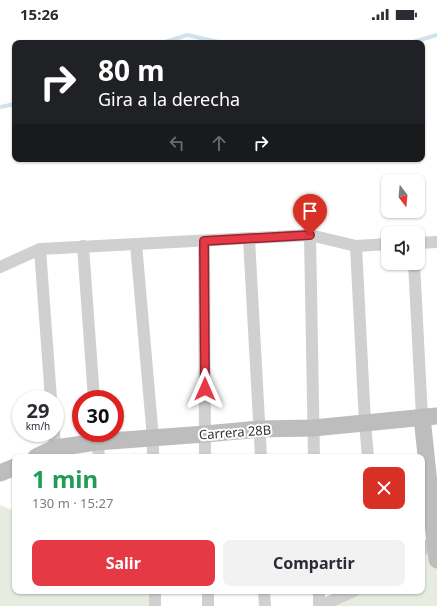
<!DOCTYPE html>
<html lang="es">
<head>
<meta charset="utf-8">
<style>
	body { margin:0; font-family:"Noto Sans",sans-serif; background:#f2f2f3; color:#2b2b33; height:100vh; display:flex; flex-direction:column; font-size:15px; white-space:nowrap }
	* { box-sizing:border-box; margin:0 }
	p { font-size:13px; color:#7c7c81 }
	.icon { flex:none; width:22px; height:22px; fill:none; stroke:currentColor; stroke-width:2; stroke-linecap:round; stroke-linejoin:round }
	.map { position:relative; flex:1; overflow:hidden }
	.details { position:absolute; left:12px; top:426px; width:413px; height:140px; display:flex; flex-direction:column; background:#fff; border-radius:8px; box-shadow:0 1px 3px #0004 }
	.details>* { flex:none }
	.top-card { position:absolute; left:12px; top:12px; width:413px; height:122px; border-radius:8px; box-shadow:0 1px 3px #0004; background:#202124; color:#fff; overflow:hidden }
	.needle { width:26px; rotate:164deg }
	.tools { position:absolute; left:381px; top:146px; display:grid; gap:8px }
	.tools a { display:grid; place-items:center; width:44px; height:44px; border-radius:8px; background:#fff; box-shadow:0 1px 3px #0004; font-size:20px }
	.speed { position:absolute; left:12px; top:362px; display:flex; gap:8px; font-size:20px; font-weight:700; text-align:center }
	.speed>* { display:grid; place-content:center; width:52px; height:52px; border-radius:50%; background:#fff; box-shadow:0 1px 3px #0004; line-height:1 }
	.speed small { font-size:10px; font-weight:400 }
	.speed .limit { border:6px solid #d22; background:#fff; color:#111 }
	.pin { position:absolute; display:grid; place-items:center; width:34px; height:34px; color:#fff; margin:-41px -17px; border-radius:50% 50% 50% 0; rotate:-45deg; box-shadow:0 0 4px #0007 }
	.pin .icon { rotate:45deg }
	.me { position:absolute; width:44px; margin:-22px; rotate:0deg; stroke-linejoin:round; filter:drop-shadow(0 0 3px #0008) }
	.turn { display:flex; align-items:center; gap:14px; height:84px; padding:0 20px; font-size:18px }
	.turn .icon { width:52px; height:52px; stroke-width:2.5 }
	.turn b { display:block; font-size:28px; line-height:34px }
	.lanes { display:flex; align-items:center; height:38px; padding:0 20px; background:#0003; justify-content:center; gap:20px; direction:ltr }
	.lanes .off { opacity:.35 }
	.round { display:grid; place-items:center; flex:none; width:42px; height:42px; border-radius:8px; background:#f2f2f3 }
	.summary { display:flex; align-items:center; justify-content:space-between; height:68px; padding:0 20px }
	h1 { font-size:24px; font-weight:700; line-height:30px; color:#1e9e55 }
	.primary-button { display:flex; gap:8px; margin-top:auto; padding:8px 20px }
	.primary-button a { flex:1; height:46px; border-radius:8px; background:#e63946; color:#fff; font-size:16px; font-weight:700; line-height:46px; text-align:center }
	.primary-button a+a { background:#f2f2f3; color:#2b2b33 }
	.status { display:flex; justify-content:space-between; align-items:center; height:28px; padding:0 20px; background:#fff; direction:ltr }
	.status svg { height:11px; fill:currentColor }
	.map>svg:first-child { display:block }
	.green { fill:#e6ecdf }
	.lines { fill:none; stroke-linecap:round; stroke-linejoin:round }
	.stream { stroke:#cfe2ee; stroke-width:4 }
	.street { stroke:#d0d0d0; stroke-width:12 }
	.secondary { stroke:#bdbdbd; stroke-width:17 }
	.route-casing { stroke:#96252e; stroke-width:10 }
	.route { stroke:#e63946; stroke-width:7 }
	.labels { text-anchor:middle; stroke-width:4; stroke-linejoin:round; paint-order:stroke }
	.street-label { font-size:13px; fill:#333; stroke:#fff }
</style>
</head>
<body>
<div class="status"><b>15:26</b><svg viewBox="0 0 49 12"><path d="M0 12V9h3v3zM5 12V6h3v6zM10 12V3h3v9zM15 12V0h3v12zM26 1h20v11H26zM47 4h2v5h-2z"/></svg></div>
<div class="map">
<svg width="437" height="578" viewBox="0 0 437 578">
	<rect width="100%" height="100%" fill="#fff"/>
	<g class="green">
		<path d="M 0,477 L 15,483 L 15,563 L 155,563 L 155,578 L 0,578 Z"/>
		<path d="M 435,512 L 437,532 L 437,578 L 320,578 L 354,563 L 422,563 L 422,522 Z"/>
	</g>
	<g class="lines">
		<g class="stream">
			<path d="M 162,15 L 187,7 L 223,15"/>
			<path d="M 410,15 L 437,7"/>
			<path d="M 0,79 L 15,76"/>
		</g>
		<g class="street">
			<path d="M 310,207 L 314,429"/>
			<path d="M 249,211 L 261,429"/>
			<path d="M 204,213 L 205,429"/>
			<path d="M 418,215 L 437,214"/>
			<path d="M 136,216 L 153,410 L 153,429"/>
			<path d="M 83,218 L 94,371"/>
			<path d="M 356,218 L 365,395 L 368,429"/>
			<path d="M 40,221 L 51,371"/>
			<path d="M 414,235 L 422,389"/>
			<path d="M 0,239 L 40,221 L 310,207 L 356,218 L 388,216"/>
			<path d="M 54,405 L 55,420"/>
			<path d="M 97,405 L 99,429"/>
			<path d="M 422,522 L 435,512"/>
			<path d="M 155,563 L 155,578"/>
			<path d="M 208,563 L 208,578"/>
			<path d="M 264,563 L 265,578"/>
			<path d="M 319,563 L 319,578"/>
			<path d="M 320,578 L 354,563"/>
		</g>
		<g class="secondary">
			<path d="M 422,389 L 437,532"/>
			<path d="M 36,429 L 55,420 L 97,414 L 205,406 L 260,401 L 313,400 L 437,388"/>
			<path d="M 0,445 L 15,439"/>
		</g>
	</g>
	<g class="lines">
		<g class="route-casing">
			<path id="route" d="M 205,361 L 204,213 L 310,207"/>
		</g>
		<use href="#route" class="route"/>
	</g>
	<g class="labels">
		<g class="street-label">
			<text transform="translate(235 404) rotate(-4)" y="5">Carrera 28B</text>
		</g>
	</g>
</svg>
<div class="tools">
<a><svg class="needle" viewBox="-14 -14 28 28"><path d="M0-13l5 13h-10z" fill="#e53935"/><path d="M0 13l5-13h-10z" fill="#7c7c81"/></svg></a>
<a><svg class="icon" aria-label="sound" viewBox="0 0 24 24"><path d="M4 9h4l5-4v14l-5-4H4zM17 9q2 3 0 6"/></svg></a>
</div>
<div class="speed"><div>29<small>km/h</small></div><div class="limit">30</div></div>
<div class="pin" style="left:310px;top:207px;background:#d93025"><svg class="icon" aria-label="arrive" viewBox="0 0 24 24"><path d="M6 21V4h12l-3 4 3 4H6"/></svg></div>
<svg class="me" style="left:205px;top:361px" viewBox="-20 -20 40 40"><path d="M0-17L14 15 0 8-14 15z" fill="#e63946" stroke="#fff" stroke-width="4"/></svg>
<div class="top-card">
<div class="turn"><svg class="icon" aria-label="right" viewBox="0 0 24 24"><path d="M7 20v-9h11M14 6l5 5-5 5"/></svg><div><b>80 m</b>Gira a la derecha</div></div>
<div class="lanes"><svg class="icon off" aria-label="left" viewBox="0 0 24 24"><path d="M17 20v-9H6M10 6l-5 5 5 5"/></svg><svg class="icon off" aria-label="ahead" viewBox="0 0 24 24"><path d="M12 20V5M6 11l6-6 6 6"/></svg><svg class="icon" aria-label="right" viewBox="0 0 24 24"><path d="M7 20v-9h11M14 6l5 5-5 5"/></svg></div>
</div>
<section class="details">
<div class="summary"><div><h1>1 min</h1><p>130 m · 15:27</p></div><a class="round" style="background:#d93025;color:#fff"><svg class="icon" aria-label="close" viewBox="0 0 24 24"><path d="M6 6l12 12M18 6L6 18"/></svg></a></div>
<div class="primary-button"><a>Salir</a><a>Compartir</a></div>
</section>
</div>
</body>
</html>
